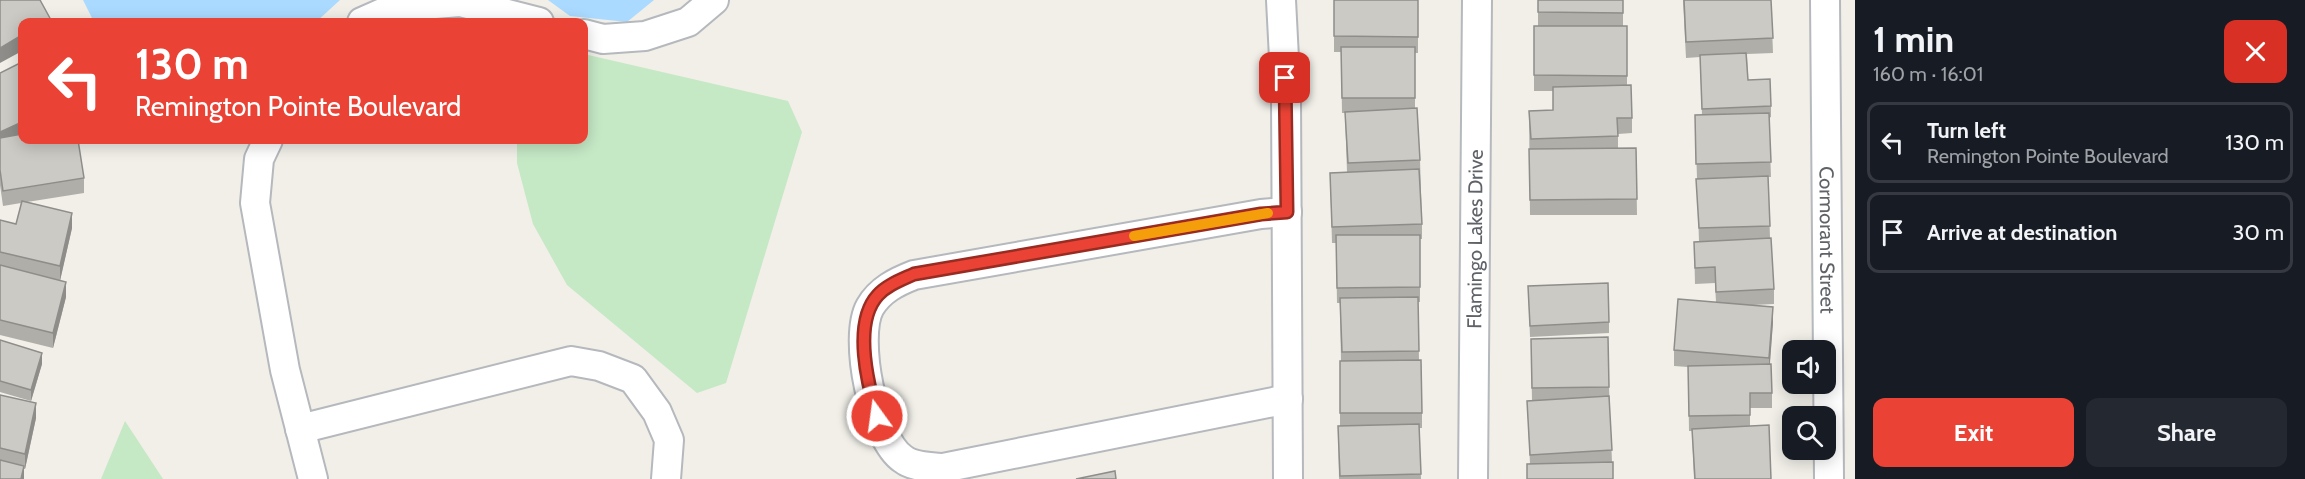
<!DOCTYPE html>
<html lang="en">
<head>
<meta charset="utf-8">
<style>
	body { margin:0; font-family:Cabin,sans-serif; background:#242831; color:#f1f3f6; height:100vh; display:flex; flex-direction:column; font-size:22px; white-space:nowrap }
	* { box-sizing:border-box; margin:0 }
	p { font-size:20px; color:#9ea1a6 }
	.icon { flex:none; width:33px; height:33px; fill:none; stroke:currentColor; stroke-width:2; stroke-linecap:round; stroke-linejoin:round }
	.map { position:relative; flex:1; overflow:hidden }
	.drawer { display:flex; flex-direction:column; background:#171b24; width:450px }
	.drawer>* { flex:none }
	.guide { position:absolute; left:18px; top:18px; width:570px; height:126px; border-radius:12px; box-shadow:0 3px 15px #0003; background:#ea4335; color:#fff; overflow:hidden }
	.fabs { position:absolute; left:1782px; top:340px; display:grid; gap:12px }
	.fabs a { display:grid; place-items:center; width:54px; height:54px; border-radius:12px; background:#171b24; box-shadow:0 3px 15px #0003; font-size:30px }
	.pin { position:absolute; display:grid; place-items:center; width:51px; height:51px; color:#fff; margin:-26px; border-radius:12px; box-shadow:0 3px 9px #0006 }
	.me { position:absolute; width:66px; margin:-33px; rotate:346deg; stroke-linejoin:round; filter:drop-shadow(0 0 4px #0008) }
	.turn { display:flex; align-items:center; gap:21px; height:126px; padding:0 18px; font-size:27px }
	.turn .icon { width:78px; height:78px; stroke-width:2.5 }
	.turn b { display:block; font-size:42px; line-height:51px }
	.round { display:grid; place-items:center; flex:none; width:63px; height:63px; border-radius:12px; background:#242831 }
	.overview { display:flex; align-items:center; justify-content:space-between; height:102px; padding:0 18px }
	h1 { font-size:36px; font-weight:700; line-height:45px }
	.cta { display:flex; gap:12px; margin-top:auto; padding:12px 18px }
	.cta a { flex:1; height:69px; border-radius:12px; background:#ea4335; color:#fff; font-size:24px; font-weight:700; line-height:69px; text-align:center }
	.cta a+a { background:#242831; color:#f1f3f6 }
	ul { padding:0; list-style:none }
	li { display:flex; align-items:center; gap:18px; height:81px; margin:0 12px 9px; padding:0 6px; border:3px solid #363941; border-radius:12px }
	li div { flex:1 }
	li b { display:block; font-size:22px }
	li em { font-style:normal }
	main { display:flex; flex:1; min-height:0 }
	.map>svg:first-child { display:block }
	.green { fill:#c5e8c5 }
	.water { fill:#aadaff }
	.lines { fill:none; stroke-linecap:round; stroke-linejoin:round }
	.minor-casing { stroke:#b5b8bc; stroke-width:32 }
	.minor { stroke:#fff; stroke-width:28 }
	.wall { fill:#afaea9 }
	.shaded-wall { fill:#8f8d8a }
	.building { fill:#cccac5; stroke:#8f8d8a; stroke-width:1.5 }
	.route-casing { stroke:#982c22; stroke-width:15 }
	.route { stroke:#ea4335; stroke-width:10 }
	.slow { stroke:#f59e0b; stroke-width:10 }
	.labels { text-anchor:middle; stroke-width:4.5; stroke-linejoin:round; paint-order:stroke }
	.street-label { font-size:20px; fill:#5f6368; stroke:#fff }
</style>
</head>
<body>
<main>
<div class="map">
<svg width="1855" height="479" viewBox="0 0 1855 479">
	<rect width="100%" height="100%" fill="#f1efe8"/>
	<g class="green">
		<path d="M 584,54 L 788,101 L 802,132 L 726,383 L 697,393 L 567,285 L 533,224 L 517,163 L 517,140 L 584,140 Z"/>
		<path d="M 125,421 L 163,479 L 101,479 Z"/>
	</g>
	<g class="water">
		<path d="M 83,0 L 340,0 L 316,22 L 94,22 Z"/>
		<path d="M 548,0 L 654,0 L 627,22 L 570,16 Z"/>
	</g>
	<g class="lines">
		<g class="minor-casing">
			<g id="minor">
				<path d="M 1281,0 L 1286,97 L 1288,479"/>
				<path id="s1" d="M 1825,0 L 1829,479"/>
				<path d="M 362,22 L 396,7 L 460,2 L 539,22"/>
				<path d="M 584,34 L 603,39 L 645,36 L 688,22 L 714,0"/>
				<path d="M 268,140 L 259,159 L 255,203 L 285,370 L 313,479"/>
				<path d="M 1287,212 L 1261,214 L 914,275 C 896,282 880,290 870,307 C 853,337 873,439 903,459 C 913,467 930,467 943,468 L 1288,399"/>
				<path d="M 300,429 L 571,361 L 599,366 L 633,379 L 657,412 L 669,440 L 666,479"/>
				<path id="s2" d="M 1473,479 L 1477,0"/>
			</g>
		</g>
		<use href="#minor" class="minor"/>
	</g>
	<g class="wall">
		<path d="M 1334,0 L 1418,0 L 1418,53 L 1415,53 L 1415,108 L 1420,160 L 1422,224 L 1422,239 L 1420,239 L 1420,302 L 1418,302 L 1419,360 L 1422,413 L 1422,428 L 1419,428 L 1421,479 L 1339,479 L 1338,426 L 1340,426 L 1340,361 L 1341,361 L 1340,303 L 1337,303 L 1336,243 L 1332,243 L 1330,173 L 1347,172 L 1345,113 L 1342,113 L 1341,52 L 1334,52 Z"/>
		<path d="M 1538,0 L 1623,0 L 1623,26 L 1627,26 L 1627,85 L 1632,118 L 1632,133 L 1618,134 L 1618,148 L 1636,148 L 1637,215 L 1530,215 L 1529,111 L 1553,110 L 1553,91 L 1534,91 L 1534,26 L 1538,26 Z"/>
		<path d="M 1683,0 L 1771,0 L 1773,53 L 1747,54 L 1748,80 L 1771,106 L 1771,117 L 1769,118 L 1771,177 L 1768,177 L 1770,238 L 1774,289 L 1774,304 L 1753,305 L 1773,322 L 1770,364 L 1772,393 L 1772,408 L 1750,408 L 1750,426 L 1771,479 L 1694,479 L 1692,431 L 1689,431 L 1688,367 L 1674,366 L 1674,350 L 1716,302 L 1715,283 L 1695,284 L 1694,242 L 1699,242 L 1695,115 L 1702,115 L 1700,57 L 1686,58 Z"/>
		<path d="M 0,73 L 22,140 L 84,178 L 84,193 L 27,202 L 72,228 L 60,280 L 66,297 L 53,348 L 0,335 L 0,220 L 16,224 L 21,203 L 3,206 L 0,185 Z"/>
		<path d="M 1528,286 L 1609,322 L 1609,333 L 1530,337 Z"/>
		<path d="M 0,340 L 42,364 L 31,401 L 0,392 Z"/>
		<path d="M 1531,354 L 1609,387 L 1612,462 L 1530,464 L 1527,401 L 1532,400 Z"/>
		<path d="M 0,395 L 36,418 L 25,469 L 24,469 L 24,479 L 0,479 Z"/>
	</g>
	<g class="shaded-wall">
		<path d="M 22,35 L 22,51 L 0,63 L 0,48 Z"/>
		<path d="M 22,122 L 22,137 L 0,147 L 0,132 Z"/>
		<path d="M 72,213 L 72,228 L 60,281 L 60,266 Z"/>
		<path d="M 66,282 L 66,297 L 53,348 L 53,333 Z"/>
		<path d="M 1773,307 L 1773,322 L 1769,373 L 1769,358 Z"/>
		<path d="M 42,353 L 42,364 L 31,401 L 31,390 Z"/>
		<path d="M 36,403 L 36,418 L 25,469 L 25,454 Z"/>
		<path d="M 24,466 L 24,479 L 21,479 Z"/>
	</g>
	<g class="building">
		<path d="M 1,0 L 40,0 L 51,20 L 46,22 L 22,22 L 22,35 L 0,48 L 0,1 Z"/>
		<path d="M 1334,0 L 1418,0 L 1418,37 L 1334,36 Z"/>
		<path d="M 1538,0 L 1623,0 L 1623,13 L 1538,12 Z"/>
		<path d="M 1684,0 L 1771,0 L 1773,38 L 1686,42 Z"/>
		<path d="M 1534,26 L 1627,26 L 1627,76 L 1534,75 Z"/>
		<path d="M 1341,47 L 1415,47 L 1415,98 L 1342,98 Z"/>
		<path d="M 1746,53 L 1748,80 L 1770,79 L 1771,106 L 1702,109 L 1700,55 Z"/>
		<path d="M 22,62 L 22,122 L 0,132 L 0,73 Z"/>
		<path d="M 1631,85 L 1632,118 L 1617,118 L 1618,136 L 1531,139 L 1529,111 L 1553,110 L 1553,87 Z"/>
		<path d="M 1417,108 L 1420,160 L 1348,163 L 1345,112 Z"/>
		<path d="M 1769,113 L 1771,162 L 1696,164 L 1695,115 Z"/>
		<path d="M 22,134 L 22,140 L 78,140 L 84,178 L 3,191 L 0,170 L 0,138 Z"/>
		<path d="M 1636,148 L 1637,199 L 1530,200 L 1529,149 Z"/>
		<path d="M 1419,169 L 1422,224 L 1332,227 L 1330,173 Z"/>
		<path d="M 1768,176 L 1770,226 L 1699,228 L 1696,179 Z"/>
		<path d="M 22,201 L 72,213 L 60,266 L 0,252 L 0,220 L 16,224 Z"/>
		<path d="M 1336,235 L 1420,235 L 1420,287 L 1337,288 Z"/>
		<path d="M 1771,238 L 1774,289 L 1716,292 L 1715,267 L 1695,268 L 1694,242 Z"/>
		<path d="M 0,265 L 66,282 L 53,333 L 0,320 Z"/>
		<path d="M 1608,283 L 1609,322 L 1530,326 L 1528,286 Z"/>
		<path d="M 1418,297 L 1419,351 L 1342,352 L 1340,298 Z"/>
		<path d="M 1678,299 L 1773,307 L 1769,358 L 1674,350 Z"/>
		<path d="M 1608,337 L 1609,387 L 1532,388 L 1531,339 Z"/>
		<path d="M 0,340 L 42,353 L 31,390 L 0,381 Z"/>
		<path d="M 1421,360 L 1422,413 L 1340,413 L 1340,361 Z"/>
		<path d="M 1771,364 L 1772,393 L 1750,393 L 1750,415 L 1689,416 L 1688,366 Z"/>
		<path d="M 0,395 L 36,403 L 25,454 L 0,448 Z"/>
		<path d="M 1609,396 L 1612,450 L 1530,455 L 1527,401 Z"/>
		<path d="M 1419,424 L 1421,474 L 1340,476 L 1338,426 Z"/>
		<path d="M 1769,425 L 1771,479 L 1695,479 L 1692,429 Z"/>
		<path d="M 0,460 L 24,466 L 21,479 L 0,479 Z"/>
		<path d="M 1613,462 L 1613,479 L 1527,479 L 1527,464 Z"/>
		<path d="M 1115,471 L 1116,479 L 1076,479 Z"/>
	</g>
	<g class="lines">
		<g class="route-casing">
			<path id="route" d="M 877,416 C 868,385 852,323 878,295 C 887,285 901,280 914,274 L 1261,214 L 1287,212 L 1285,78"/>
		</g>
		<use href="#route" class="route"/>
		<path class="slow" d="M 1134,236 L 1268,213"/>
	</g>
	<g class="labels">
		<g class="street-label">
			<text dy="7" stroke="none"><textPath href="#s2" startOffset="240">Flamingo Lakes Drive</textPath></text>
			<text dy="7" stroke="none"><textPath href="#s1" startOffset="240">Cormorant Street</textPath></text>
		</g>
	</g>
</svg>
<div class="fabs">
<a><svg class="icon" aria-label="sound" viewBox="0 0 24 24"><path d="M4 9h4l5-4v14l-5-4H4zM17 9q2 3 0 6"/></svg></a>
<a><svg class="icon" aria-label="search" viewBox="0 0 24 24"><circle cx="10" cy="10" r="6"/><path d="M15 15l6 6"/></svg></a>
</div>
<div class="pin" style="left:1285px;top:78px;background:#d93025"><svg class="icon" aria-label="arrive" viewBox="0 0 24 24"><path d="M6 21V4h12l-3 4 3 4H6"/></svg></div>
<svg class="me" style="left:877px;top:416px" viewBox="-20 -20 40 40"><circle r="17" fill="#ea4335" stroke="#fff" stroke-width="3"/><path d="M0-11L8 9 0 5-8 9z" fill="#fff"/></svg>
<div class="guide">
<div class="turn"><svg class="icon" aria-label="left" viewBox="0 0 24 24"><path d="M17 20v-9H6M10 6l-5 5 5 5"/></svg><div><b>130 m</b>Remington Pointe Boulevard</div></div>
</div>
</div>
<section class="drawer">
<div class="overview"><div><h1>1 min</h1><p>160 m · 16:01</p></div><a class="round" style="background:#d93025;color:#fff"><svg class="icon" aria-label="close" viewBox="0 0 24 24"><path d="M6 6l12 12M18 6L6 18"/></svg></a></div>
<ul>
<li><svg class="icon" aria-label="left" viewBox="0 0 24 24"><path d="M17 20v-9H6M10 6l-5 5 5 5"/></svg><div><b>Turn left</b><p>Remington Pointe Boulevard</p></div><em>130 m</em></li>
<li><svg class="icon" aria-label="arrive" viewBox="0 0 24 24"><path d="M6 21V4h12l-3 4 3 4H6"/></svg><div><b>Arrive at destination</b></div><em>30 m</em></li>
</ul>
<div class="cta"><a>Exit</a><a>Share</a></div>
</section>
</main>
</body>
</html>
